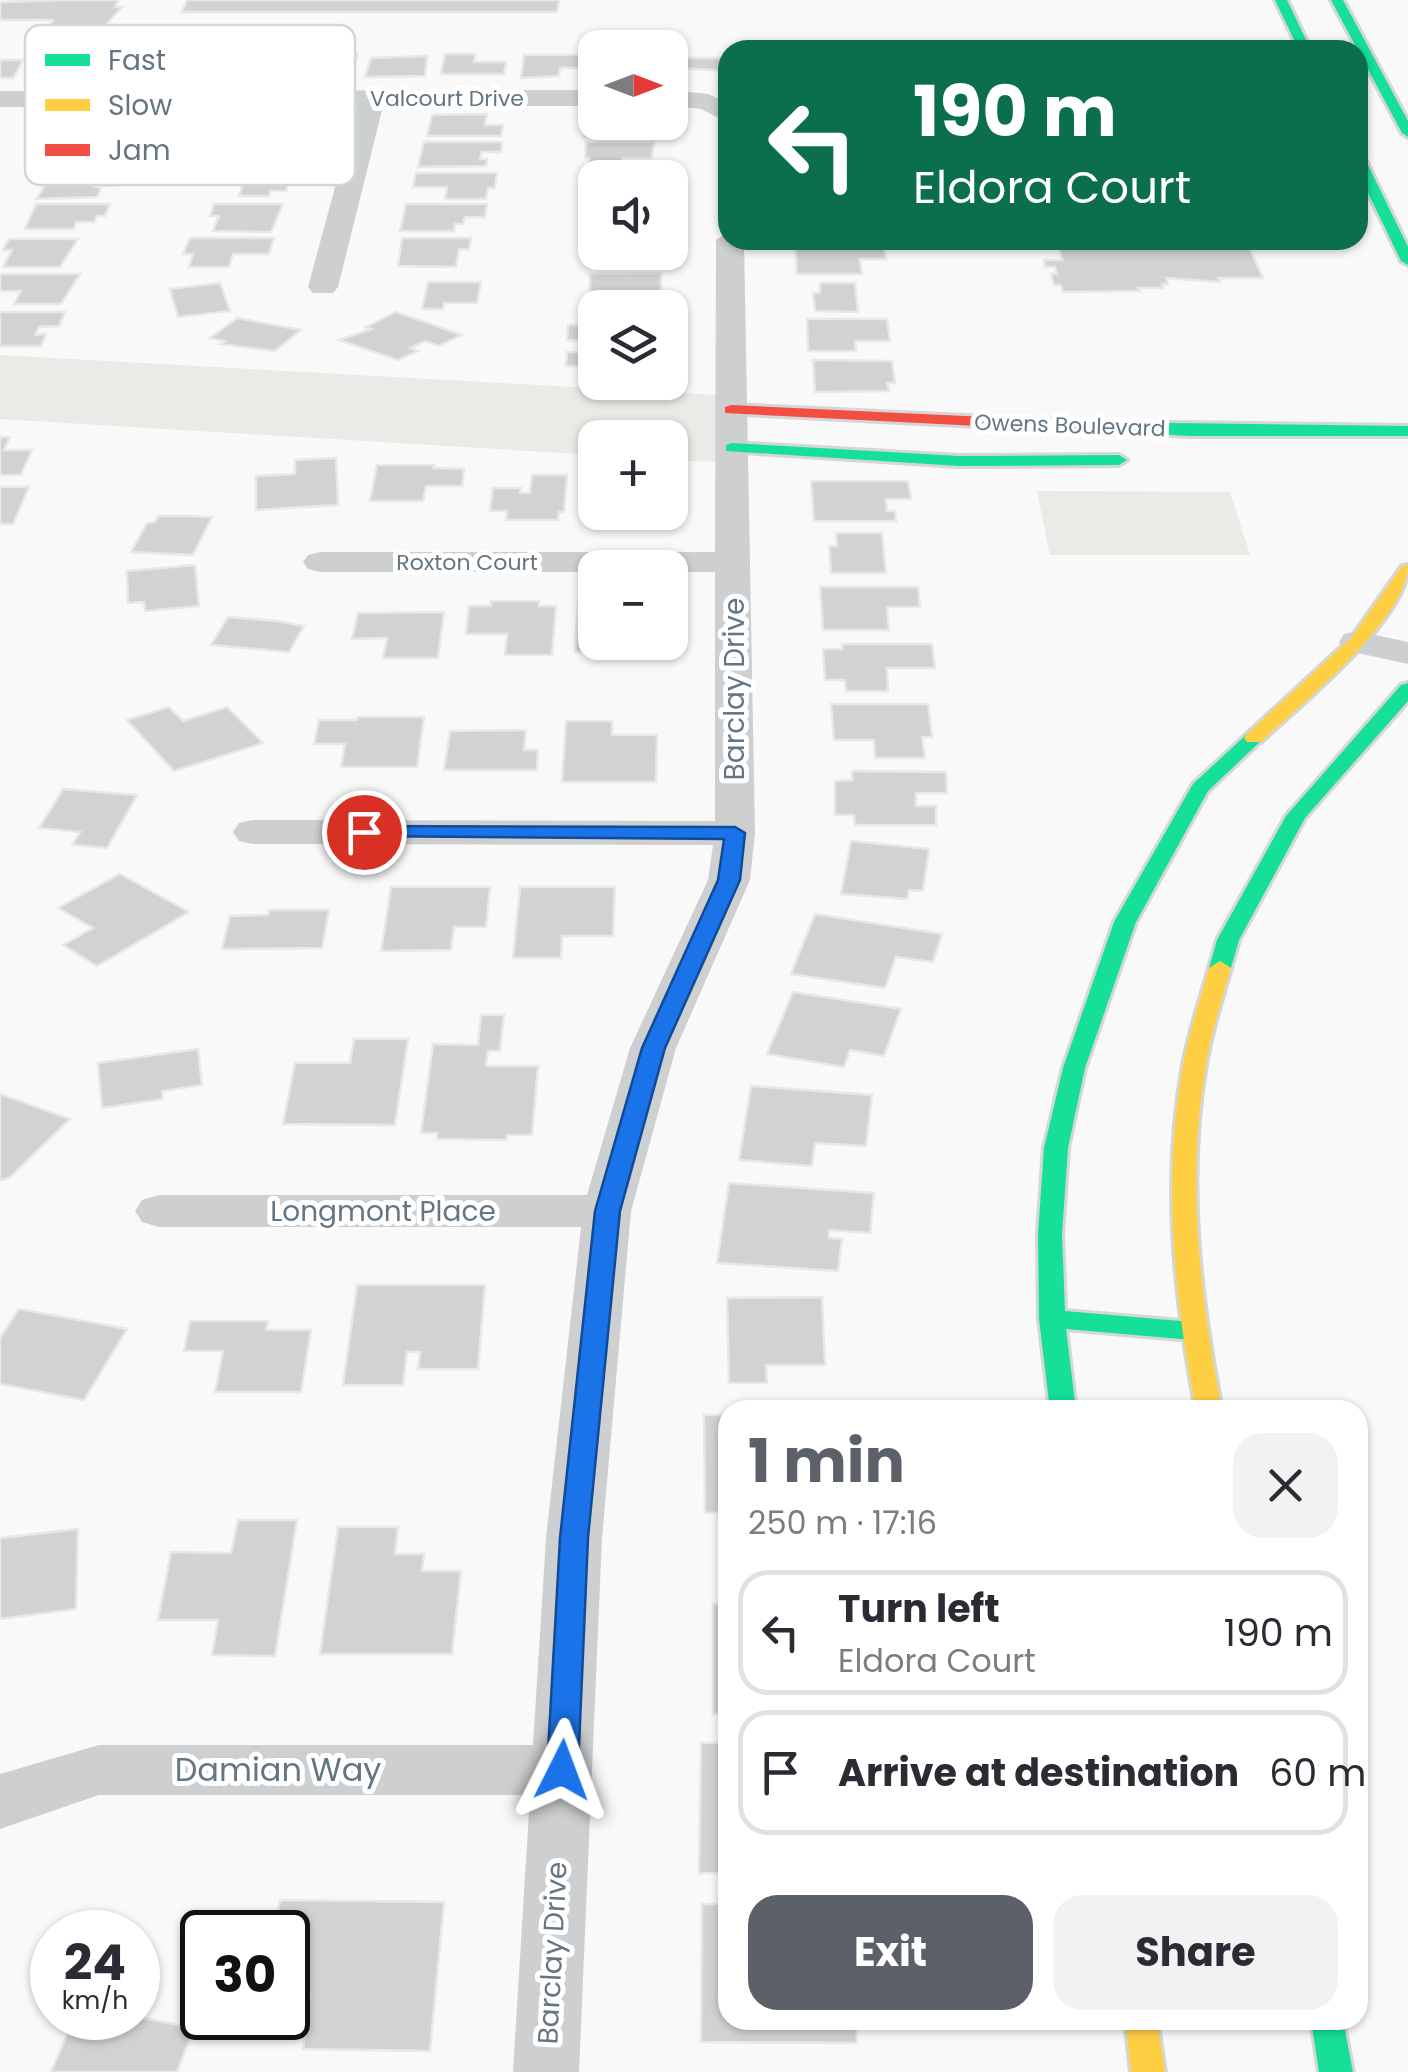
<!DOCTYPE html>
<html lang="en">
<head>
<meta charset="utf-8">
<style>
	body { margin:0; font-family:Poppins,sans-serif; background:#f2f2f3; color:#2b2b33; height:100vh; display:flex; flex-direction:column; font-size:38px; white-space:nowrap }
	* { box-sizing:border-box; margin:0 }
	p { font-size:32px; color:#7c7c81 }
	.icon { flex:none; width:55px; height:55px; fill:none; stroke:currentColor; stroke-width:2; stroke-linecap:round; stroke-linejoin:round }
	.map { position:relative; flex:1; overflow:hidden }
	.sheet { position:absolute; left:718px; top:1400px; width:650px; height:630px; display:flex; flex-direction:column; background:#fff; border-radius:30px; box-shadow:0 2px 8px #0004 }
	.sheet>* { flex:none }
	.hud { position:absolute; left:718px; top:40px; width:650px; height:210px; border-radius:30px; box-shadow:0 2px 8px #0004; background:#0b6e4f; color:#fff; overflow:hidden }
	.needle { width:65px; rotate:90deg }
	.buttons { position:absolute; left:578px; top:30px; display:grid; gap:20px }
	.buttons a { display:grid; place-items:center; width:110px; height:110px; border-radius:20px; background:#fff; box-shadow:0 2px 8px #0004; font-size:50px }
	.speed { position:absolute; left:30px; top:1910px; display:flex; gap:20px; font-size:50px; font-weight:700; text-align:center }
	.speed>* { display:grid; place-content:center; width:130px; height:130px; border-radius:50%; background:#fff; box-shadow:0 2px 8px #0004; line-height:1 }
	.speed small { font-size:25px; font-weight:400 }
	.speed .limit { border:5px solid #111; border-radius:15px; background:#fff; color:#111 }
	.pin { position:absolute; display:grid; place-items:center; width:85px; height:85px; color:#fff; margin:-42px; border:5px solid #fff; border-radius:50%; box-shadow:0 2px 10px #0007 }
	.me { position:absolute; width:110px; margin:-55px; rotate:3deg; stroke-linejoin:round; filter:drop-shadow(0 0 8px #0008) }
	.turn { display:flex; align-items:center; gap:35px; height:210px; padding:0 30px; font-size:45px }
	.turn .icon { width:130px; height:130px; stroke-width:2.5 }
	.turn b { display:block; font-size:70px; line-height:85px }
	.round { display:grid; place-items:center; flex:none; width:105px; height:105px; border-radius:30px; background:#f2f2f3 }
	.headline { display:flex; align-items:center; justify-content:space-between; height:170px; padding:0 30px }
	h1 { font-size:60px; font-weight:700; line-height:75px; color:#5c6169 }
	.primary-button { display:flex; gap:20px; margin-top:auto; padding:20px 30px }
	.primary-button a { flex:1; height:115px; border-radius:30px; background:#5c6169; color:#fff; font-size:40px; font-weight:700; line-height:115px; text-align:center }
	.primary-button a+a { background:#f2f2f3; color:#2b2b33 }
	ul { padding:0; list-style:none }
	li { display:flex; align-items:center; gap:30px; height:125px; margin:0 20px 15px; padding:0 10px; border:5px solid #e1e1e2; border-radius:30px }
	li div { flex:1 }
	li b { display:block; font-size:38px }
	li em { font-style:normal }
	.map>svg:first-child { display:block }
	.green { fill:#e8ebe6 }
	.building { fill:#d0d2d3; stroke:#e8e8e8; stroke-width:2.5 }
	.lines { fill:none; stroke-linecap:round; stroke-linejoin:round }
	.fast-casing { stroke:#d5d6d7; stroke-width:6 }
	.slow-casing { stroke:#d5d6d7; stroke-width:6 }
	.jam-casing { stroke:#d5d6d7; stroke-width:6 }
	.street { fill:#cecfd0; fill-rule:evenodd }
	.fast { fill:#16e098; fill-rule:evenodd }
	.slow { fill:#ffcf43; fill-rule:evenodd }
	.jam { fill:#f24e42; fill-rule:evenodd }
	.route { fill:#1a73e8; stroke:#114b97; stroke-width:2.5 }
	.labels { text-anchor:middle; stroke-width:10; stroke-linejoin:round; paint-order:stroke }
	.far-street-label { font-size:22px; fill:#657683; stroke:#fff }
	.street-label { font-size:28px; fill:#657683; stroke:#fff }
	.near-street-label { font-size:32px; fill:#657683; stroke:#fff }
	.key { fill:#fff; stroke:#d1d6da; stroke-width:2.5 }
	.key-label { font-size:28px; fill:#657683 }
</style>
</head>
<body>
<div class="map">
<svg width="1408" height="2072" viewBox="0 0 1408 2072">
	<rect width="100%" height="100%" fill="#f9f9f9"/>
	<g class="green">
		<path d="M 0,355 L 717,395 L 716,462 L 670,460 L 670,438 L 595,438 L 595,455 L 0,419 Z"/>
		<path d="M 1037,491 L 1230,492 L 1250,555 L 1050,555 Z"/>
	</g>
	<g class="building">
		<path d="M 67,0 L 119,0 L 115,7 L 122,7 L 103,28 L 49,28 L 53,20 L 0,20 L 0,2 Z"/>
		<path d="M 187,0 L 559,0 L 557,12 L 182,12 Z"/>
		<path d="M 331,53 L 358,53 L 352,74 L 341,74 L 340,78 L 289,75 L 296,57 L 328,61 Z"/>
		<path d="M 445,54 L 475,54 L 474,62 L 506,62 L 504,74 L 441,74 Z"/>
		<path d="M 524,55 L 583,55 L 587,58 L 586,68 L 560,68 L 559,76 L 521,78 Z"/>
		<path d="M 427,56 L 425,76 L 365,77 L 371,58 Z"/>
		<path d="M 681,58 L 728,58 L 728,71 L 680,68 Z"/>
		<path d="M 0,60 L 23,60 L 13,78 L 0,78 Z"/>
		<path d="M 487,114 L 485,125 L 503,125 L 501,136 L 427,136 L 432,115 Z"/>
		<path d="M 585,121 L 647,122 L 647,137 L 584,137 Z"/>
		<path d="M 424,142 L 502,142 L 501,152 L 482,152 L 480,159 L 487,159 L 486,166 L 418,167 Z"/>
		<path d="M 586,142 L 654,142 L 653,152 L 651,158 L 622,158 L 621,167 L 589,167 L 589,158 L 585,158 Z"/>
		<path d="M 215,173 L 278,173 L 291,175 L 286,191 L 270,191 L 269,196 L 239,196 L 243,183 L 211,183 Z"/>
		<path d="M 416,173 L 497,173 L 495,188 L 488,188 L 486,199 L 445,199 L 447,187 L 413,187 Z"/>
		<path d="M 52,175 L 119,175 L 114,186 L 91,185 L 101,188 L 97,197 L 36,199 Z"/>
		<path d="M 593,175 L 664,175 L 595,178 L 592,186 Z"/>
		<path d="M 36,204 L 110,204 L 105,216 L 97,216 L 94,222 L 76,222 L 74,229 L 25,229 Z"/>
		<path d="M 214,204 L 283,204 L 271,232 L 213,231 L 219,216 L 210,216 Z"/>
		<path d="M 406,204 L 487,204 L 485,217 L 465,217 L 463,224 L 455,224 L 454,231 L 400,231 Z"/>
		<path d="M 190,238 L 274,238 L 269,254 L 233,254 L 229,267 L 189,267 L 193,254 L 183,254 Z"/>
		<path d="M 402,238 L 471,238 L 469,249 L 459,249 L 456,267 L 398,266 Z"/>
		<path d="M 9,239 L 78,239 L 60,267 L 3,267 L 12,250 L 3,250 Z"/>
		<path d="M 1057,240 L 1246,240 L 1263,278 L 1218,278 L 1220,282 L 1166,278 L 1168,284 L 1162,284 L 1163,288 L 1138,288 L 1140,291 L 1063,292 L 1061,285 L 1054,285 L 1051,274 L 1057,274 L 1055,267 L 1045,267 L 1044,260 L 1062,260 Z"/>
		<path d="M 795,246 L 884,247 L 886,259 L 860,259 L 862,274 L 797,274 Z"/>
		<path d="M 600,252 L 652,252 L 651,266 L 628,266 L 628,259 L 599,259 Z"/>
		<path d="M 661,273 L 661,297 L 656,297 L 656,302 L 613,302 L 614,294 L 590,294 L 590,274 Z"/>
		<path d="M 0,274 L 80,274 L 61,304 L 14,304 L 21,291 L 0,291 Z"/>
		<path d="M 428,282 L 481,282 L 477,303 L 444,303 L 443,309 L 422,309 Z"/>
		<path d="M 220,283 L 230,311 L 178,317 L 170,289 Z"/>
		<path d="M 820,283 L 855,283 L 858,312 L 815,311 L 813,293 L 820,293 Z"/>
		<path d="M 0,312 L 65,312 L 59,326 L 39,327 L 35,335 L 46,334 L 41,346 L 0,346 Z"/>
		<path d="M 396,312 L 462,335 L 439,346 L 425,341 L 410,348 L 418,351 L 398,360 L 339,340 L 372,329 L 366,327 Z"/>
		<path d="M 237,318 L 301,330 L 275,351 L 220,344 L 225,341 L 210,338 Z"/>
		<path d="M 807,319 L 887,319 L 890,341 L 855,341 L 856,351 L 808,351 Z"/>
		<path d="M 568,325 L 595,325 L 595,341 L 567,340 Z"/>
		<path d="M 567,352 L 595,352 L 595,382 L 590,382 L 591,366 L 566,366 Z"/>
		<path d="M 813,360 L 892,361 L 895,383 L 887,383 L 889,391 L 815,392 Z"/>
		<path d="M 0,437 L 10,437 L 4,450 L 32,450 L 21,475 L 0,475 Z"/>
		<path d="M 336,458 L 338,505 L 256,510 L 256,476 L 295,474 L 295,460 Z"/>
		<path d="M 377,465 L 434,465 L 433,468 L 464,469 L 462,486 L 426,486 L 423,501 L 370,501 Z"/>
		<path d="M 532,475 L 567,475 L 564,512 L 559,512 L 558,520 L 506,520 L 507,511 L 490,511 L 493,488 L 521,488 L 520,493 L 530,493 Z"/>
		<path d="M 590,478 L 595,478 L 595,512 L 665,512 L 664,521 L 586,521 Z"/>
		<path d="M 811,481 L 908,481 L 911,499 L 886,499 L 887,511 L 895,511 L 896,521 L 814,521 Z"/>
		<path d="M 0,487 L 29,487 L 13,524 L 0,524 Z"/>
		<path d="M 159,516 L 187,516 L 212,517 L 193,555 L 131,552 L 147,523 L 155,522 Z"/>
		<path d="M 836,533 L 882,533 L 886,573 L 831,573 L 829,546 L 837,546 Z"/>
		<path d="M 195,565 L 199,606 L 145,611 L 144,602 L 128,603 L 127,571 Z"/>
		<path d="M 820,587 L 918,587 L 920,607 L 887,607 L 889,630 L 823,630 Z"/>
		<path d="M 491,601 L 539,601 L 539,606 L 556,606 L 552,655 L 505,655 L 507,634 L 466,634 L 469,606 L 491,606 Z"/>
		<path d="M 578,602 L 595,602 L 595,642 L 612,642 L 612,652 L 575,652 Z"/>
		<path d="M 444,612 L 438,658 L 383,658 L 387,638 L 352,639 L 358,613 Z"/>
		<path d="M 228,617 L 277,621 L 304,626 L 289,652 L 211,645 Z"/>
		<path d="M 842,644 L 932,644 L 935,668 L 887,668 L 888,691 L 846,691 L 845,680 L 825,680 L 823,649 L 842,649 Z"/>
		<path d="M 831,704 L 928,704 L 932,737 L 922,737 L 925,758 L 875,758 L 874,740 L 834,740 Z"/>
		<path d="M 169,707 L 183,721 L 227,707 L 263,743 L 174,771 L 127,720 Z"/>
		<path d="M 358,717 L 424,717 L 417,767 L 341,767 L 345,744 L 314,744 L 319,720 L 357,720 Z"/>
		<path d="M 566,721 L 612,721 L 612,735 L 657,735 L 656,782 L 562,782 Z"/>
		<path d="M 526,730 L 524,750 L 538,750 L 537,770 L 444,770 L 450,731 Z"/>
		<path d="M 852,771 L 946,772 L 947,793 L 916,793 L 916,806 L 936,806 L 936,825 L 855,825 L 854,815 L 835,815 L 835,781 L 852,780 Z"/>
		<path d="M 63,789 L 137,795 L 107,848 L 72,845 L 80,832 L 39,828 Z"/>
		<path d="M 851,841 L 929,849 L 923,891 L 909,890 L 907,899 L 841,894 Z"/>
		<path d="M 120,874 L 189,912 L 97,966 L 63,945 L 93,928 L 58,908 Z"/>
		<path d="M 391,887 L 490,887 L 486,927 L 454,927 L 451,950 L 381,951 Z"/>
		<path d="M 520,887 L 615,887 L 613,936 L 562,936 L 561,958 L 513,958 Z"/>
		<path d="M 269,910 L 329,910 L 322,948 L 222,949 L 230,916 L 268,915 Z"/>
		<path d="M 815,914 L 942,934 L 933,962 L 896,957 L 885,988 L 791,974 Z"/>
		<path d="M 793,992 L 901,1009 L 884,1056 L 850,1050 L 844,1067 L 767,1054 Z"/>
		<path d="M 481,1015 L 504,1015 L 500,1051 L 488,1051 L 486,1066 L 538,1066 L 532,1135 L 507,1135 L 506,1140 L 437,1139 L 437,1133 L 421,1133 L 433,1044 L 478,1045 Z"/>
		<path d="M 354,1039 L 408,1039 L 395,1125 L 283,1124 L 295,1063 L 350,1063 Z"/>
		<path d="M 198,1049 L 202,1085 L 162,1091 L 163,1099 L 102,1108 L 98,1063 Z"/>
		<path d="M 751,1086 L 872,1095 L 866,1146 L 815,1143 L 812,1166 L 739,1160 Z"/>
		<path d="M 0,1094 L 70,1119 L 9,1178 L 0,1180 Z"/>
		<path d="M 729,1183 L 874,1193 L 870,1233 L 829,1230 L 829,1238 L 842,1239 L 838,1271 L 717,1263 Z"/>
		<path d="M 357,1285 L 485,1285 L 478,1369 L 418,1369 L 420,1352 L 407,1352 L 403,1385 L 343,1385 Z"/>
		<path d="M 822,1297 L 825,1365 L 766,1365 L 767,1383 L 729,1383 L 727,1298 Z"/>
		<path d="M 19,1309 L 127,1329 L 84,1400 L 0,1384 L 0,1338 Z"/>
		<path d="M 190,1321 L 268,1321 L 266,1330 L 311,1330 L 301,1392 L 215,1392 L 223,1351 L 184,1351 Z"/>
		<path d="M 704,1415 L 728,1415 L 728,1512 L 705,1513 Z"/>
		<path d="M 238,1520 L 297,1520 L 275,1656 L 212,1655 L 218,1620 L 158,1620 L 171,1552 L 231,1553 Z"/>
		<path d="M 338,1527 L 398,1527 L 395,1554 L 424,1554 L 422,1571 L 461,1571 L 452,1654 L 320,1654 Z"/>
		<path d="M 78,1529 L 76,1609 L 0,1619 L 0,1538 Z"/>
		<rect x="713" y="1604" width="15" height="110"/>
		<path d="M 701,1743 L 728,1743 L 728,1873 L 699,1873 Z"/>
		<path d="M 280,1900 L 444,1902 L 430,2051 L 303,2049 L 310,1994 L 288,1994 L 288,1932 L 275,1932 Z"/>
		<path d="M 702,1904 L 728,1904 L 728,2020 L 856,2020 L 857,2043 L 701,2042 Z"/>
		<path d="M 138,2017 L 194,2028 L 177,2072 L 51,2072 L 74,2018 Z"/>
	</g>
	<g class="lines">
		<g class="fast-casing">
			<g id="fast">
				<path d="M 1275,0 L 1287,0 L 1311,50 L 1299,50 Z"/>
				<path d="M 1331,0 L 1343,0 L 1408,121 L 1408,137 L 1402,133 Z"/>
				<path d="M 1358,155 L 1365,159 L 1408,247 L 1408,265 L 1401,261 L 1358,172 Z"/>
				<path d="M 1094,422 L 1408,426 L 1408,436 L 1189,436 L 1088,430 L 1086,427 Z"/>
				<path d="M 732,443 L 959,456 L 1119,455 L 1127,460 L 1119,465 L 959,466 L 726,451 L 726,445 Z"/>
				<path d="M 1408,683 L 1408,701 L 1305,818 L 1239,940 L 1231,968 L 1220,975 L 1212,973 L 1209,968 L 1217,940 L 1286,816 L 1401,685 Z"/>
				<path d="M 1254,732 L 1264,738 L 1208,791 L 1136,922 L 1085,1068 L 1068,1148 L 1062,1234 L 1065,1311 L 1192,1322 L 1201,1325 L 1205,1331 L 1201,1337 L 1192,1340 L 1066,1329 L 1076,1410 L 1050,1410 L 1039,1319 L 1038,1234 L 1044,1148 L 1063,1068 L 1114,922 L 1193,784 L 1247,734 Z"/>
				<path d="M 1311,2020 L 1343,2020 L 1353,2072 L 1319,2072 Z"/>
			</g>
		</g>
		<g class="slow-casing">
			<g id="slow">
				<path d="M 1408,565 C 1408,619 1300,705 1261,742 L 1247,742 L 1244,738 L 1247,734 L 1351,638 L 1402,566 Z"/>
				<path d="M 1220,961 L 1231,968 C 1222,1000 1211,1032 1206,1065 C 1186,1180 1200,1297 1222,1410 L 1196,1410 C 1174,1297 1162,1179 1183,1065 C 1189,1032 1200,1000 1209,968 Z"/>
				<path d="M 1125,2020 L 1157,2020 L 1165,2072 L 1131,2072 Z"/>
			</g>
		</g>
		<g class="jam-casing">
			<path id="jam" d="M 731,405 L 1094,422 L 1102,427 L 1094,432 L 725,413 L 725,407 Z"/>
		</g>
		<g class="street">
			<path d="M 595,90 L 595,106 L 383,106 L 338,287 L 333,293 L 313,293 L 308,287 L 357,106 L 0,107 L 0,91 Z"/>
			<path d="M 670,90 L 708,94 L 728,103 L 728,123 L 701,109 L 670,106 Z"/>
			<path d="M 728,232 L 728,240 L 744,240 L 755,833 L 750,880 L 676,1048 L 631,1211 L 602,1538 L 579,2072 L 513,2072 L 530,1795 L 99,1795 L 0,1829 L 0,1774 L 99,1745 L 533,1745 L 546,1538 L 581,1227 L 159,1227 L 142,1222 L 135,1211 L 142,1200 L 159,1195 L 587,1195 L 630,1048 L 708,880 L 713,845 L 253,844 L 239,841 L 233,832 L 239,823 L 253,820 L 715,821 L 715,572 L 670,572 L 670,568 L 595,568 L 595,572 L 320,572 L 308,569 L 303,562 L 308,555 L 320,552 L 715,552 L 716,240 Z"/>
			<path d="M 1357,631 L 1408,642 L 1408,664 L 1344,650 L 1339,642 L 1344,634 Z"/>
		</g>
		<use href="#fast" class="fast"/>
		<use href="#slow" class="slow"/>
		<use href="#jam" class="jam"/>
	</g>
	<path class="route" d="M 364,826 L 735,827 L 745,833 L 740,880 L 665,1048 L 620,1211 L 588,1538 L 578,1770 L 573,1779 L 562,1783 L 551,1779 L 547,1770 L 560,1538 L 595,1211 L 642,1048 L 718,880 L 724,839 L 357,836 L 354,832 L 357,828 Z"/>
	<g class="labels">
		<g class="far-street-label">
			<text x="447" y="106">Valcourt Drive</text>
			<text transform="translate(1070 425) rotate(2)" y="8">Owens Boulevard</text>
			<text x="467" y="570">Roxton Court</text>
		</g>
		<g class="street-label">
			<text transform="translate(734 689) rotate(-90)" y="10">Barclay Drive</text>
			<text x="383" y="1221">Longmont Place</text>
			<text transform="translate(552 1953) rotate(-87)" y="10">Barclay Drive</text>
		</g>
		<g class="near-street-label">
			<text x="278" y="1781">Damian Way</text>
		</g>
	</g>
	<rect x="25" y="25" width="330" height="160" rx="15" class="key"/>
	<rect x="45" y="54" width="45" height="12" fill="#16e098"/>
	<rect x="45" y="99" width="45" height="12" fill="#ffcf43"/>
	<rect x="45" y="144" width="45" height="12" fill="#f24e42"/>
	<g class="key-label">
		<text x="108" y="70">Fast</text>
		<text x="108" y="115">Slow</text>
		<text x="108" y="160">Jam</text>
	</g>
</svg>
<div class="buttons">
<a><svg class="needle" viewBox="-14 -14 28 28"><path d="M0-13l5 13h-10z" fill="#e53935"/><path d="M0 13l5-13h-10z" fill="#7c7c81"/></svg></a>
<a><svg class="icon" aria-label="sound" viewBox="0 0 24 24"><path d="M4 9h4l5-4v14l-5-4H4zM17 9q2 3 0 6"/></svg></a>
<a><svg class="icon" aria-label="layers" viewBox="0 0 24 24"><path d="M12 4l9 5-9 5-9-5zM3 14l9 5 9-5"/></svg></a>
<a>+</a>
<a>−</a>
</div>
<div class="speed"><div>24<small>km/h</small></div><div class="limit">30</div></div>
<div class="pin" style="left:364px;top:832px;background:#d93025"><svg class="icon" aria-label="arrive" viewBox="0 0 24 24"><path d="M6 21V4h12l-3 4 3 4H6"/></svg></div>
<svg class="me" style="left:562px;top:1770px" viewBox="-20 -20 40 40"><path d="M0-17L14 15 0 8-14 15z" fill="#1a73e8" stroke="#fff" stroke-width="4"/></svg>
<div class="hud">
<div class="turn"><svg class="icon" aria-label="left" viewBox="0 0 24 24"><path d="M17 20v-9H6M10 6l-5 5 5 5"/></svg><div><b>190 m</b>Eldora Court</div></div>
</div>
<section class="sheet">
<div class="headline"><div><h1>1 min</h1><p>250 m · 17:16</p></div><a class="round"><svg class="icon" aria-label="close" viewBox="0 0 24 24"><path d="M6 6l12 12M18 6L6 18"/></svg></a></div>
<ul>
<li><svg class="icon" aria-label="left" viewBox="0 0 24 24"><path d="M17 20v-9H6M10 6l-5 5 5 5"/></svg><div><b>Turn left</b><p>Eldora Court</p></div><em>190 m</em></li>
<li><svg class="icon" aria-label="arrive" viewBox="0 0 24 24"><path d="M6 21V4h12l-3 4 3 4H6"/></svg><div><b>Arrive at destination</b></div><em>60 m</em></li>
</ul>
<div class="primary-button"><a>Exit</a><a>Share</a></div>
</section>
</div>
</body>
</html>
